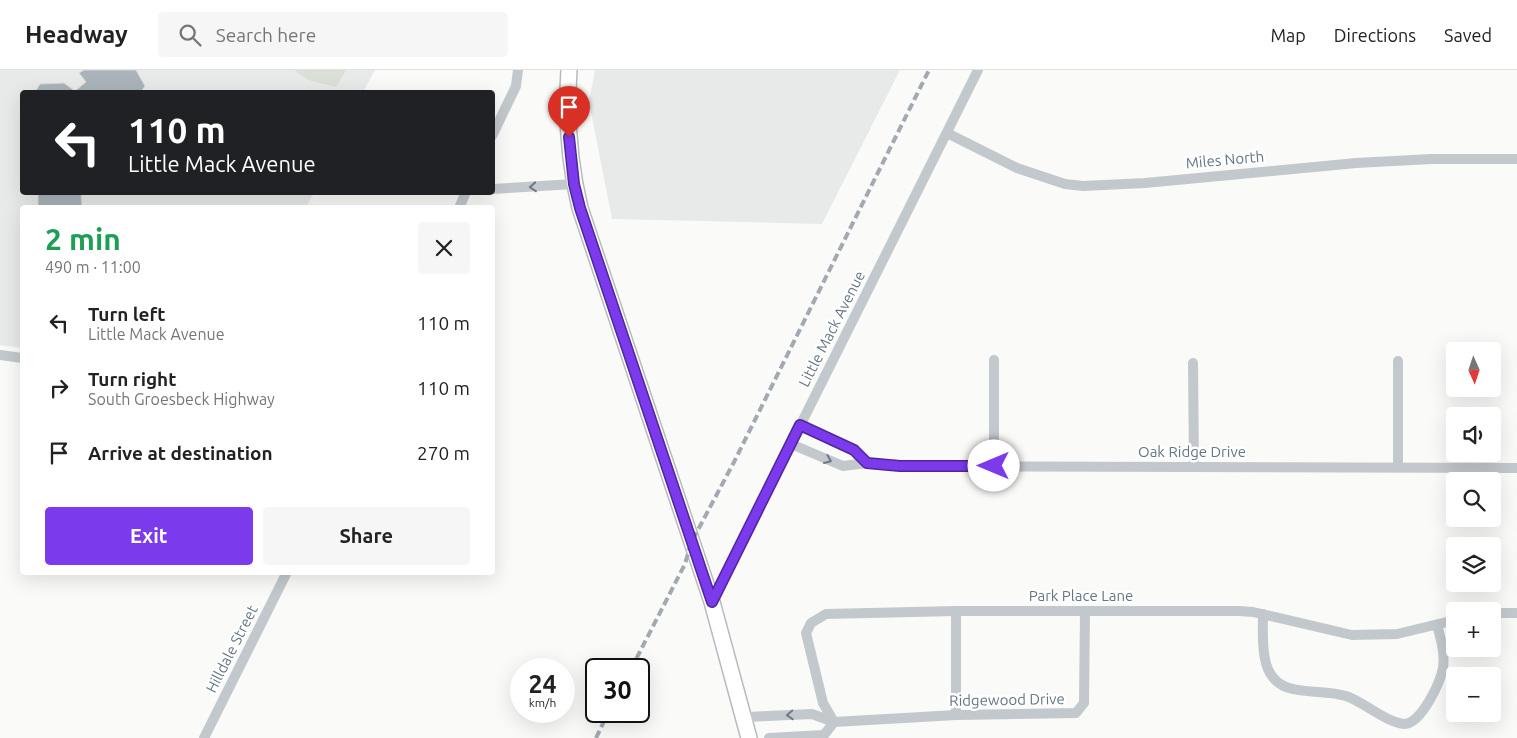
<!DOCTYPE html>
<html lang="en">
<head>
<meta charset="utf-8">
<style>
	body { margin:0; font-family:Ubuntu,sans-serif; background:#f6f6f6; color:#222; height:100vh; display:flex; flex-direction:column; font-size:19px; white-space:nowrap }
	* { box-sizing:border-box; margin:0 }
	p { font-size:16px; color:#767676 }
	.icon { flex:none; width:28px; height:28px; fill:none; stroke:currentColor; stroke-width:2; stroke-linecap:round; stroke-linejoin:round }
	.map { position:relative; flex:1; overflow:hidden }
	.drawer { position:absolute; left:20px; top:135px; width:475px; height:370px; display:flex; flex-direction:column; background:#fff; border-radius:5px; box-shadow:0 5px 20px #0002 }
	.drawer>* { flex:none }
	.hud { position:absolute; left:20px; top:20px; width:475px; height:105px; border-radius:5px; box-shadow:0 5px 20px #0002; background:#202124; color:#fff; overflow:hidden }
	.needle { width:32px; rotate:177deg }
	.controls { position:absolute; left:1446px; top:272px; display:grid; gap:10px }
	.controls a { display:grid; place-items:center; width:55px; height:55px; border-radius:5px; background:#fff; box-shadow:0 5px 20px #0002; font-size:25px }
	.speed { position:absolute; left:510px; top:588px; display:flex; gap:10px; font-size:25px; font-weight:700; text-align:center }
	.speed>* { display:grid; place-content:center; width:65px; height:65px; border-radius:50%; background:#fff; box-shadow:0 5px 20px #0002; line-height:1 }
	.speed small { font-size:12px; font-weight:400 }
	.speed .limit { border:2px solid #111; border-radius:8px; background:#fff; color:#111 }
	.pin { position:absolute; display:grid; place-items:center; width:42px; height:42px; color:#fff; margin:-51px -21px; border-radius:50% 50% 50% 0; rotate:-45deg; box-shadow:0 0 5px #0007 }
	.pin .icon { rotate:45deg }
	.me { position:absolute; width:55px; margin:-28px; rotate:270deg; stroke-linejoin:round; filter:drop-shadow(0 0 4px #0008) }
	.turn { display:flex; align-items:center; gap:18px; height:105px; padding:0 25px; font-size:22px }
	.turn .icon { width:65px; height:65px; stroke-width:2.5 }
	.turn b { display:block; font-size:35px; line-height:42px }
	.round { display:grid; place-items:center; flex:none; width:52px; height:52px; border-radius:5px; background:#f6f6f6 }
	.summary { display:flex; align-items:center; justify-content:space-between; height:85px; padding:0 25px }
	h1 { font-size:30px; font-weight:600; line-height:38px; color:#1e9e55 }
	.button { display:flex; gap:10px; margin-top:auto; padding:10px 25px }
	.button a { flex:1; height:58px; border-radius:5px; background:#7c3aed; color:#fff; font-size:20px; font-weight:600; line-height:58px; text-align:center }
	.button a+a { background:#f6f6f6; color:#222 }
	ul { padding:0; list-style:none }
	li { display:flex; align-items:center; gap:15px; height:65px; padding:0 25px }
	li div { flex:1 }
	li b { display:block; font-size:19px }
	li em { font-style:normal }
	header { display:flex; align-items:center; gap:30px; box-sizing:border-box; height:70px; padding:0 25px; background:#fff; border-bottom:1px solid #e0e0e0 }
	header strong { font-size:24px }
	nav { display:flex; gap:28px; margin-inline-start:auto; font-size:18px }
	.search { width:350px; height:45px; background:#f6f6f6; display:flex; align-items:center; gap:12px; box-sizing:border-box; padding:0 18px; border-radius:5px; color:#767676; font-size:19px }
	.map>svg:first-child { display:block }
	.built { fill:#e8e9e9 }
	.green { fill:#dadfd7 }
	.building { fill:#aab3b9; stroke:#dcdcda }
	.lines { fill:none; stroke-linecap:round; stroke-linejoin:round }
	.primary-casing { stroke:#b5babe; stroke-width:18 }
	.street { stroke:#c3c8cc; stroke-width:10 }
	.primary { stroke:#fff; stroke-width:15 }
	.rail { stroke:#a2aab0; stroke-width:4; stroke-dasharray:8 4; stroke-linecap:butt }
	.oneway { stroke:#6a7a87 }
	.route-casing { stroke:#51269a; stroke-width:12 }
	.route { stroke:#7c3aed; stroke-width:9 }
	.labels { text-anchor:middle; stroke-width:5; stroke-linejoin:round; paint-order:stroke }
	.street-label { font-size:15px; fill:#657683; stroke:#fff }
</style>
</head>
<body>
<header>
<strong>Headway</strong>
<div class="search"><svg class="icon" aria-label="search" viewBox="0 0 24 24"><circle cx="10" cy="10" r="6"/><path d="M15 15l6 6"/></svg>Search here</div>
<nav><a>Map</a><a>Directions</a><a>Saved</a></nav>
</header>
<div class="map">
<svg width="1517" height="668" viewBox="0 0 1517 668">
	<rect width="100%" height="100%" fill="#fafaf8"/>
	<g class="built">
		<path d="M 0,0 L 375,0 L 363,22 L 22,22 L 22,122 L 314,123 L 306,137 L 22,138 L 22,278 L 0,275 Z"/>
		<path d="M 595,0 L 900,0 L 822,154 L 612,149 L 589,32 Z"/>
	</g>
	<path class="green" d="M 295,0 L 346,0 L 336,17 C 319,12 307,13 295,0 Z"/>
	<g class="building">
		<path d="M 84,0 L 136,0 L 145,16 L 141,22 L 35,22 L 40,14 L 64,13 L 75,21 L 86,12 L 79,3 Z"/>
		<path d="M 38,122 L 81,122 L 82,138 L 38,138 Z"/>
	</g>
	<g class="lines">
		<g class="primary-casing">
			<path id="primary" d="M 569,0 C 566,46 569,93 580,138 L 712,532 L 749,668"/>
		</g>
		<g class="street">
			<path d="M 947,63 L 1017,98 L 1065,114 L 1083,116 L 1145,113 L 1356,93 L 1431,89 L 1517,89"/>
			<path d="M 492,66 L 516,16 L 518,0"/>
			<path d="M 492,119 L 574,114"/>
			<path d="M 459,138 L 466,122"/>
			<path d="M 0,285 L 22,288"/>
			<path d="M 1398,291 L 1398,397"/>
			<path d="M 1193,293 L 1194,397"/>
			<path d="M 801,355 L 854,380 L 867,393"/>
			<path d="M 791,374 L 843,396 L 867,393 L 900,396 L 1517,398"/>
			<path d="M 994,396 L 994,290"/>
			<path d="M 712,532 L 978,0"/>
			<path d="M 956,541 L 956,645"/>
			<path d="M 1492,543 L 1517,543"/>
			<path d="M 1263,544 C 1263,571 1258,612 1293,619 C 1310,623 1329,621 1346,626 C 1366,633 1385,652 1405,654 C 1422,652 1440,613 1443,598 C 1445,583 1441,569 1437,555"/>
			<path d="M 745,647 L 812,644 L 834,652 L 956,645 L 1076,643 L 1084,633 L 1085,541"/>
			<path d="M 834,652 L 823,633 L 806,563 L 811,553 L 826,544 L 956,541 L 1239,541 L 1253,542 L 1352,565 L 1397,564 L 1455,550"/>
			<path d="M 204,668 L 287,502"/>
			<path d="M 769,668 L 824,665 L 834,652"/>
		</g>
		<use href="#primary" class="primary"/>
		<g class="rail">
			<path d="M 631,599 L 685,494 L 691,473 L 734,392 L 929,0"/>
			<path d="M 596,668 L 609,641"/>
		</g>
	</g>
	<defs><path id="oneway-chevron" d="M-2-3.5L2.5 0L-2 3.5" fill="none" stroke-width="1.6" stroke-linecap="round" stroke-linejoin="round" transform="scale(1.25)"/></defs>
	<g class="oneway">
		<use href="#oneway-chevron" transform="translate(533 117) rotate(175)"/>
		<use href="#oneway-chevron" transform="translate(828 390) rotate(23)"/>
		<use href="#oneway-chevron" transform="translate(790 645) rotate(177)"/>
	</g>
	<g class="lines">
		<g class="route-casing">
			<path id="route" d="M 569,67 L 574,114 L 580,138 L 712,532 L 800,355 L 854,380 L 867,393 L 900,396 L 994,396"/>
		</g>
		<use href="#route" class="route"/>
	</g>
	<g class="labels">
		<g class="street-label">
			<text transform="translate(1225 90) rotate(-5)" y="5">Miles North</text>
			<text transform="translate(832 259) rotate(-63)" y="5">Little Mack Avenue</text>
			<text x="1192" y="387">Oak Ridge Drive</text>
			<text x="1081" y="531">Park Place Lane</text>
			<text transform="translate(232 579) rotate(-63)" y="5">Hilldale Street</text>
			<text transform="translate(1007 630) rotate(-1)" y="5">Ridgewood Drive</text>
		</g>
	</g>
</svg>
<div class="controls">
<a><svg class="needle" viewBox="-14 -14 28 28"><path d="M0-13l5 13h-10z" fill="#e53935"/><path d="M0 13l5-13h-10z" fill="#767676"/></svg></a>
<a><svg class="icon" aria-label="sound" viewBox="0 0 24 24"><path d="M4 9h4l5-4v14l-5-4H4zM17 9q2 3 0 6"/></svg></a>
<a><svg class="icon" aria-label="search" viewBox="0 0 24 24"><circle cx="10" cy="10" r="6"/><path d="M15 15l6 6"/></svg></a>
<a><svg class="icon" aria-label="layers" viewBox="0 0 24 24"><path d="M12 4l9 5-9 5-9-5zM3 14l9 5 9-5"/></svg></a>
<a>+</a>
<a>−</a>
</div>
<div class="speed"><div>24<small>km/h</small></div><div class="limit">30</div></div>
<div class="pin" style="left:569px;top:67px;background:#d93025"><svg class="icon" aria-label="arrive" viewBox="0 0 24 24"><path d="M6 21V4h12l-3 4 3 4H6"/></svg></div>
<svg class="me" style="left:994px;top:396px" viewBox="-20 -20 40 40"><circle r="19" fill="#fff"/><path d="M0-13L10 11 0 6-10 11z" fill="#7c3aed"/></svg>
<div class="hud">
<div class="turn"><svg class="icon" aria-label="left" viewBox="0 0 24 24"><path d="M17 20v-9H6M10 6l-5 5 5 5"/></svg><div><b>110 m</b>Little Mack Avenue</div></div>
</div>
<section class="drawer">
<div class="summary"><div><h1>2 min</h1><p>490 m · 11:00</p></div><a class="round"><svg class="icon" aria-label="close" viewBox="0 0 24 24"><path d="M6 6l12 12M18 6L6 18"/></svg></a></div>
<ul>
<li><svg class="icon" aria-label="left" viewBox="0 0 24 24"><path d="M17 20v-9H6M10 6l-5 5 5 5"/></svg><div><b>Turn left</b><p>Little Mack Avenue</p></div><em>110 m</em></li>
<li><svg class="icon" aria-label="right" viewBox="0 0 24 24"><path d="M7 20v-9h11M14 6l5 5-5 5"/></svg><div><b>Turn right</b><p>South Groesbeck Highway</p></div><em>110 m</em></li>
<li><svg class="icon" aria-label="arrive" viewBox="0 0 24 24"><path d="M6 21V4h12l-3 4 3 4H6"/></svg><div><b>Arrive at destination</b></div><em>270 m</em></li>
</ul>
<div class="button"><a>Exit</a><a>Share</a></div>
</section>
</div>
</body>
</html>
